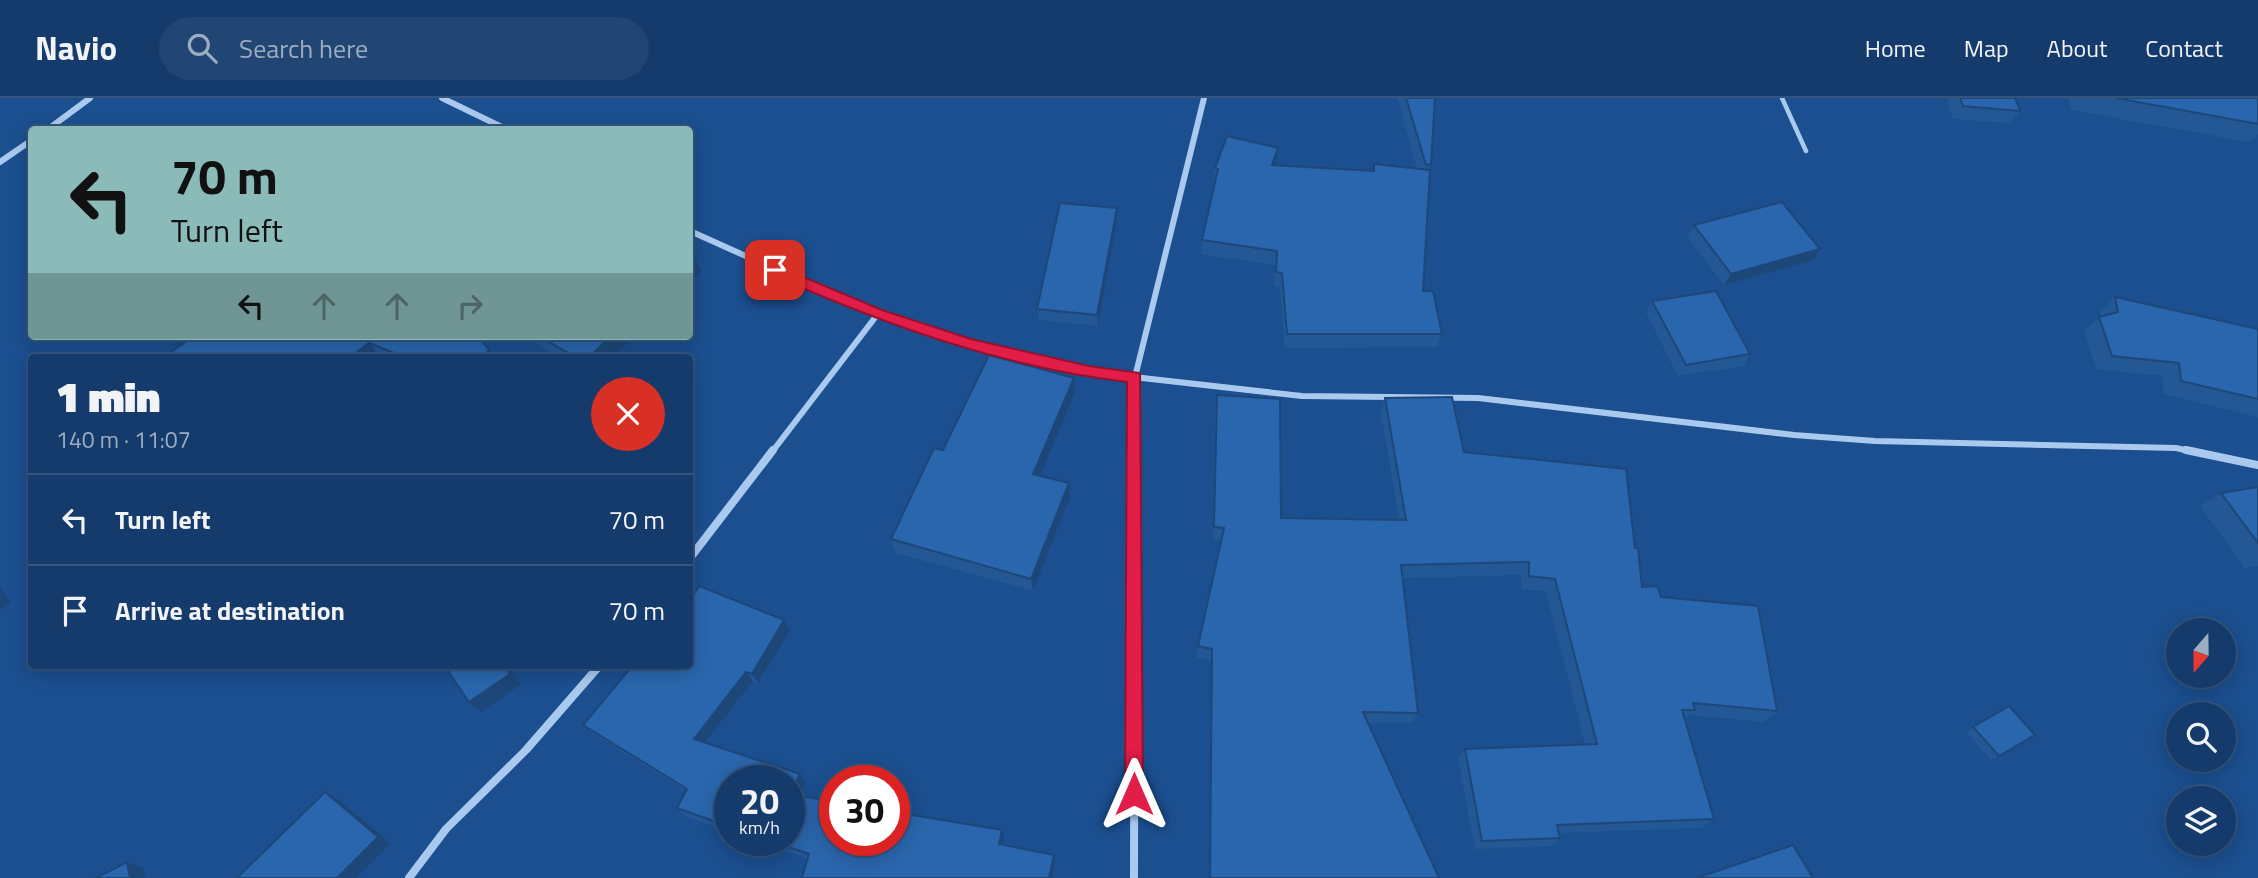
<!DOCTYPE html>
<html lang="en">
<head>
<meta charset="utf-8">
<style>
	body { margin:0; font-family:"Titillium Web",sans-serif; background:#214673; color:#f1f3f6; height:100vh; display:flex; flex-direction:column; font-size:26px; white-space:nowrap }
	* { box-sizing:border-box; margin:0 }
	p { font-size:23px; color:#9dadc1 }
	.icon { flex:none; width:38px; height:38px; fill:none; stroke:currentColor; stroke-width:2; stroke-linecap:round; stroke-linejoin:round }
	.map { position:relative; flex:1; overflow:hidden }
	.sheet { position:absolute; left:28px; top:256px; width:665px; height:315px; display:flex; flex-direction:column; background:#143b6b; border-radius:7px; box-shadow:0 4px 18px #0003,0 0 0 2px #33557e }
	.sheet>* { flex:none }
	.banner { position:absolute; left:28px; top:28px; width:665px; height:214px; border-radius:7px; box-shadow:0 4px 18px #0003,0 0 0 2px #33557e; background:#8bbbb9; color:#111; overflow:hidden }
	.needle { width:46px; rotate:200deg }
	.buttons { position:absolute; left:2166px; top:520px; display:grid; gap:14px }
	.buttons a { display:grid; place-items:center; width:70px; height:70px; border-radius:50%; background:#143b6b; box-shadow:0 4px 18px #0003,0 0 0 2px #33557e; font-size:35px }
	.speed { position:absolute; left:714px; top:667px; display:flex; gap:14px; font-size:35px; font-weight:700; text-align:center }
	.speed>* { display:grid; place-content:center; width:91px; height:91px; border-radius:50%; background:#143b6b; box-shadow:0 4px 18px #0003,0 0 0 2px #33557e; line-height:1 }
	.speed small { font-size:18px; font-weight:400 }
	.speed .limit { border:10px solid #d22; background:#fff; color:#111 }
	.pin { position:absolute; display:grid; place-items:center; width:60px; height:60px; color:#fff; margin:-30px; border-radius:14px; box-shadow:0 4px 10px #0006 }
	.me { position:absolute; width:77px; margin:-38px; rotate:0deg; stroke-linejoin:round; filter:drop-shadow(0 0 5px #0008) }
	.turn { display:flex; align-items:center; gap:24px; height:147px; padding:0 28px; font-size:32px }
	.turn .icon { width:91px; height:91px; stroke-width:2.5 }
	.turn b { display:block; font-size:49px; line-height:60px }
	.lanes { display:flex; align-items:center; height:66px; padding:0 28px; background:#0003; justify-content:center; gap:35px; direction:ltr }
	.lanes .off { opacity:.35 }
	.round { display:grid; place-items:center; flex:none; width:74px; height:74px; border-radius:37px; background:#214673 }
	.overview { display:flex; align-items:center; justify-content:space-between; height:119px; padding:0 28px }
	h1 { font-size:42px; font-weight:800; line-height:52px }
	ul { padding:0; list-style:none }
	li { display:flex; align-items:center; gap:21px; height:91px; padding:0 28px; border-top:2px solid #33557e }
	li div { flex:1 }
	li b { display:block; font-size:26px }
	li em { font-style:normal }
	header { display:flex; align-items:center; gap:42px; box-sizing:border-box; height:98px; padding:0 35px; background:#143b6b; border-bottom:2px solid #33557e }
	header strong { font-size:33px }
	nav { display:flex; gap:38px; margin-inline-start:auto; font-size:24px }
	.search { width:490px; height:63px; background:#214673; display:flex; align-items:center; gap:18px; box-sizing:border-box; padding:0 24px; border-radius:38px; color:#9dadc1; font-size:26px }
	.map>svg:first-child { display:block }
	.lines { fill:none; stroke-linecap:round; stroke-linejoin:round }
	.service { stroke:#a9c9ee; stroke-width:4.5 }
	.minor-far1 { stroke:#a9c9ee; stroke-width:6 }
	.minor { stroke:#a9c9ee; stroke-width:8 }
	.wall { fill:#245895 }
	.shaded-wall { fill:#1d4779 }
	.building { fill:#2a66ad; stroke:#1d4779; stroke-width:2 }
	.route { fill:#e11d48; stroke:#92132f; stroke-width:2 }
</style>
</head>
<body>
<header>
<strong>Navio</strong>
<div class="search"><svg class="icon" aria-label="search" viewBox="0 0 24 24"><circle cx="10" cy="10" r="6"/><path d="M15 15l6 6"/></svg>Search here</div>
<nav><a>Home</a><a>Map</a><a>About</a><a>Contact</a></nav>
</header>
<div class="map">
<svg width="2258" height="780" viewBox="0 0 2258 780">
	<rect width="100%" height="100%" fill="#1b4f8f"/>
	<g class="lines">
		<path class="service" d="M 1782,0 L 1806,53"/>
		<g class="minor-far1">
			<path d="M 442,0 L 508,32"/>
			<path d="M 47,32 L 90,0"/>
			<path d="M 0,64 L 32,42"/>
			<path d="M 690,133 L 877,217 L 970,247 L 1089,274 L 1302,298 L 1478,300 L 1794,337 L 1875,343 L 2176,350 L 2194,354"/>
			<path d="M 772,354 L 877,217"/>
			<path d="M 1135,354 L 1135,279 L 1204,0"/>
		</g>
		<g class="minor">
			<path d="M 2186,352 L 2258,367"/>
			<path d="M 690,460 L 773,352"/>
			<path d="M 409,780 L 446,731 L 526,652 L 600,567"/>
			<path d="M 1134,780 L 1135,352"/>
		</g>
	</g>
	<g class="wall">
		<path d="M 1397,0 L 1435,0 L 1431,66 L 1429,72 L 1423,193 L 1442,236 L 1437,249 L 1285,250 L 1280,189 L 1274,188 L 1275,167 L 1201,156 L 1202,142 L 1215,85 L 1213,85 L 1215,70 L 1276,64 L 1275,67 L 1373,73 L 1374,66 L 1417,71 Z"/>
		<path d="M 1947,0 L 2015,0 L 2020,13 L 2010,25 L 1953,21 Z"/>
		<path d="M 2069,0 L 2258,0 L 2258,36 L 2249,44 L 2071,12 Z"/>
		<path d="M 1117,110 L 1117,122 L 1098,228 L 1039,222 L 1037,211 Z"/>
		<path d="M 1694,127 L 1812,163 L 1724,187 L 1687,139 Z"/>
		<path d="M 2115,199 L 2258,231 L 2258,319 L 2164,296 L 2162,278 L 2096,271 L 2084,233 L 2099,219 L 2101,218 L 2100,213 Z"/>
		<path d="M 1652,203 L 1750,256 L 1743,268 L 1678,278 L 1646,214 Z"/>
		<path d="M 478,238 L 494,259 L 164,259 Z"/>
		<path d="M 524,238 L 635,238 L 613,259 L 560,259 Z"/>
		<path d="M 1075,295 L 1040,378 L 1070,399 L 1033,493 L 896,455 L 891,441 L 943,352 Z"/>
		<path d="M 1217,297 L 1281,420 L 1399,422 L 1381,315 L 1385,300 L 1464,354 L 1635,450 L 1642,489 L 1661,499 L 1777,613 L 1764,624 L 1690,617 L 1685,621 L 1714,721 L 1701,730 L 1559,735 L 1560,740 L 1551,748 L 1475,751 L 1458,661 L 1465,651 L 1585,646 L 1546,494 L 1522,491 L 1521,477 L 1402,480 L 1418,615 L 1412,625 L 1367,625 L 1439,780 L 1209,780 L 1211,563 L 1196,559 L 1198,548 L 1221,443 L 1213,442 L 1215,312 Z"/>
		<path d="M 2258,389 L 2258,468 L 2245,470 L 2200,408 L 2221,395 Z"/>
		<path d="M 790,532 L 758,585 L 753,583 L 705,645 L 800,676 L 806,684 L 799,698 L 1004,739 L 1002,747 L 1054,757 L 1055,764 L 808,761 L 754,742 L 789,742 L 730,682 L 730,734 L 685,718 L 677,710 L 686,693 L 592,635 L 583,627 Z"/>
		<path d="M 2009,608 L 2035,637 L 1991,662 L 1966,634 Z"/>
	</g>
	<g class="shaded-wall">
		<path d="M 1278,50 L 1276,64 L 1270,82 L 1272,67 Z"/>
		<path d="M 1117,110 L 1117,122 L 1098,228 L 1097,217 Z"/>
		<path d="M 1820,151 L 1812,163 L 1724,187 L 1731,176 Z"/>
		<path d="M 695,158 L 702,174 L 690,186 L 690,164 Z"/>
		<path d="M 611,238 L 635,238 L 613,259 L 589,259 Z"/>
		<path d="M 369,245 L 380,259 L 350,259 Z"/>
		<path d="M 489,252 L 494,259 L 483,259 Z"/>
		<path d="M 1074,280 L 1075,295 L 1035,390 L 1033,376 Z"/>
		<path d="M 1069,385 L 1070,399 L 1033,493 L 1031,481 Z"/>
		<path d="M 0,489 L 11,505 L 0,512 Z"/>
		<path d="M 784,522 L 790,532 L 758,585 L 752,576 Z"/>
		<path d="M 503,567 L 511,567 L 508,569 L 521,586 L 481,614 L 469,604 Z"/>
		<path d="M 746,574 L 753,583 L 701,650 L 694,641 Z"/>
		<path d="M 800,676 L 806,684 L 796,704 L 790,696 Z"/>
		<path d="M 325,694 L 338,701 L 390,745 L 356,780 L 337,780 Z"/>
		<path d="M 1002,732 L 1004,739 L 1001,754 L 999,746 Z"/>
		<path d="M 1054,757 L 1055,764 L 1052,780 L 1049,780 Z"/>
		<path d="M 127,764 L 143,770 L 145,780 L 130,780 Z"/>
	</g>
	<g class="building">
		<path d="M 1406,0 L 1435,0 L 1431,66 L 1426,67 Z"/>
		<path d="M 1960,0 L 2015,0 L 2020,13 L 1963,8 Z"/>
		<path d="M 2116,0 L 2258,0 L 2258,26 Z"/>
		<path d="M 431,27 L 439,32 L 426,32 Z"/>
		<path d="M 1227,38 L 1278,50 L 1272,67 L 1374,73 L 1374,66 L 1430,72 L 1423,193 L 1433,193 L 1442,236 L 1287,236 L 1282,175 L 1276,174 L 1277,153 L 1202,142 L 1218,71 L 1215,70 Z"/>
		<path d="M 1782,104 L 1820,151 L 1731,176 L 1694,127 Z"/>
		<path d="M 1060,105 L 1117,110 L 1097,217 L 1037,211 Z"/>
		<path d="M 690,155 L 695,158 L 690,164 Z"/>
		<path d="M 1716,193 L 1750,256 L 1686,267 L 1652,203 Z"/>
		<path d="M 2115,199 L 2258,231 L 2258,301 L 2181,283 L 2179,265 L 2112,258 L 2099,219 L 2118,214 Z"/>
		<path d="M 194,238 L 478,238 L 489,252 L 483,259 L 404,259 L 369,245 L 350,259 L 164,259 Z"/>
		<path d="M 539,238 L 611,238 L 589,259 L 575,259 Z"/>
		<path d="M 989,257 L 1074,280 L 1033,376 L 1069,385 L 1031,481 L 891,441 L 934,350 L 943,352 Z"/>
		<path d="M 1217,297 L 1280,301 L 1281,420 L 1406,422 L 1385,300 L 1452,299 L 1464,354 L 1626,371 L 1635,450 L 1638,450 L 1642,489 L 1657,488 L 1661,499 L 1758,508 L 1777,613 L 1693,605 L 1695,612 L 1682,612 L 1714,721 L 1557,727 L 1560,740 L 1482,743 L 1465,651 L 1597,646 L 1555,481 L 1529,478 L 1529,464 L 1401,467 L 1418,615 L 1363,614 L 1439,780 L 1210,780 L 1212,551 L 1198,548 L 1224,430 L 1214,429 Z"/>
		<path d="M 2258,389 L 2258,445 L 2221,395 Z"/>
		<path d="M 699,488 L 784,522 L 752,576 L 746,574 L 694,641 L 800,676 L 790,696 L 835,704 L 835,742 L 894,742 L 894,714 L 1002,732 L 999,746 L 1054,757 L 1049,780 L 802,780 L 809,756 L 768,742 L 789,742 L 789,682 L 730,682 L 730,729 L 677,710 L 687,691 L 583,627 L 633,567 L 690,567 L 690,502 Z"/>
		<path d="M 444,567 L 503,567 L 510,576 L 469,604 Z"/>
		<path d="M 2009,608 L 2035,637 L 1999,658 L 1973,629 Z"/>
		<path d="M 325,694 L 378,739 L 337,780 L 237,780 Z"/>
		<path d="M 1793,747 L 1813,780 L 1697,780 Z"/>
		<path d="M 127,764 L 130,780 L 96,780 Z"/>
	</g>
	<path class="route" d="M 775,167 L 882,212 L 971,241 L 1089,268 L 1140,275 L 1143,696 L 1141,703 L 1134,705 L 1128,703 L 1125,696 L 1127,284 C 1001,269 886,227 770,176 L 770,168 Z"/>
</svg>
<div class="buttons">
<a><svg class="needle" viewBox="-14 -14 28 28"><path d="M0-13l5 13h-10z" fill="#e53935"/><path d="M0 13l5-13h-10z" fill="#9dadc1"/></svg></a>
<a><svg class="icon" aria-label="search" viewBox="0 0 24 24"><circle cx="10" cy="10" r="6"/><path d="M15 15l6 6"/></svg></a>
<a><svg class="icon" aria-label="layers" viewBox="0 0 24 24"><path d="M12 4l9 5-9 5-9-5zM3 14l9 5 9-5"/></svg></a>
</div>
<div class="speed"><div>20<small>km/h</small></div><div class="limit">30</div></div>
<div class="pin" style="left:775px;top:172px;background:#d93025"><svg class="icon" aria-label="arrive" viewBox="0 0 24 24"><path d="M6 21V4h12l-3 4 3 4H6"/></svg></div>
<svg class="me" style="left:1134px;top:696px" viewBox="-20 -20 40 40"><path d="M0-17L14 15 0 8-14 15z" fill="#e11d48" stroke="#fff" stroke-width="4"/></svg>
<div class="banner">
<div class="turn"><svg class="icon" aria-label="left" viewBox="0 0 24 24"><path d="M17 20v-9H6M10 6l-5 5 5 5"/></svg><div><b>70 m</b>Turn left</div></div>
<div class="lanes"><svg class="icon" aria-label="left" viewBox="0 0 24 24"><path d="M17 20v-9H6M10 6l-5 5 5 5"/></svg><svg class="icon off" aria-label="ahead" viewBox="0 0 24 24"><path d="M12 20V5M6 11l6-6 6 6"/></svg><svg class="icon off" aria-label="ahead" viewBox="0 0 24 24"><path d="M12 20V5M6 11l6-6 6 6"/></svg><svg class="icon off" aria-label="right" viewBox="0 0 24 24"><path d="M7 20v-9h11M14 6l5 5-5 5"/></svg></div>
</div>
<section class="sheet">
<div class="overview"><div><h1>1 min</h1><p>140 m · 11:07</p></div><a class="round" style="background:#d93025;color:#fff"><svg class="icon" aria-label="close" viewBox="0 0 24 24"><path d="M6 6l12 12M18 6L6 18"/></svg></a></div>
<ul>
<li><svg class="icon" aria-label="left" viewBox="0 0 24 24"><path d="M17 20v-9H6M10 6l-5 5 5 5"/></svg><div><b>Turn left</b></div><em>70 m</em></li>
<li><svg class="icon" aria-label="arrive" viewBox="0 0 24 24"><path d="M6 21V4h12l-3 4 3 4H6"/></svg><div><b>Arrive at destination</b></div><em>70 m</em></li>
</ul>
</section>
</div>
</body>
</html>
